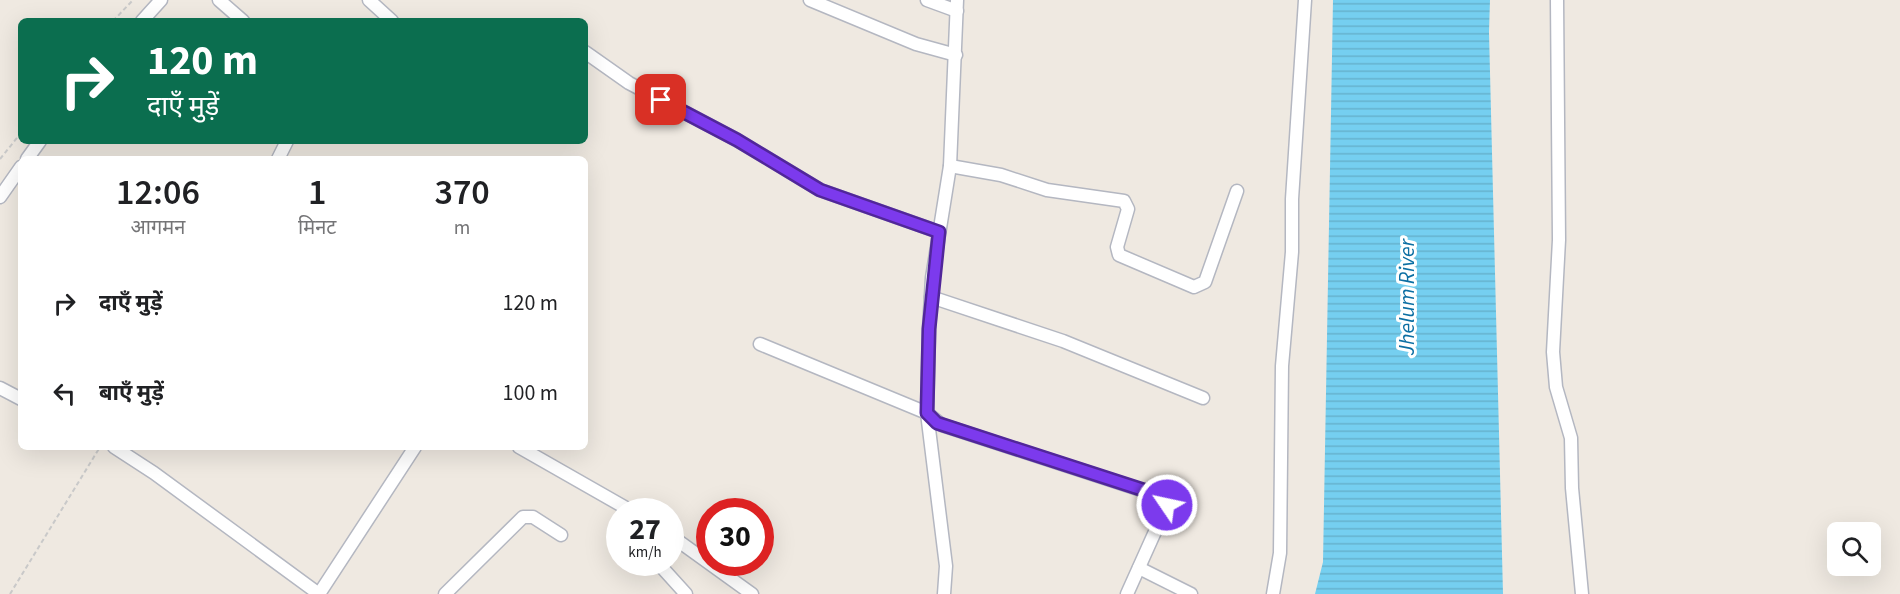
<!DOCTYPE html>
<html lang="hi">
<head>
<meta charset="utf-8">
<style>
	body { margin:0; font-family:"Source Sans 3","Noto Sans Devanagari",sans-serif; background:#f6f6f6; color:#202124; height:100vh; display:flex; flex-direction:column; font-size:22px; white-space:nowrap }
	* { box-sizing:border-box; margin:0 }
	p { font-size:20px; color:#757577 }
	.icon { flex:none; width:33px; height:33px; fill:none; stroke:currentColor; stroke-width:2; stroke-linecap:round; stroke-linejoin:round }
	.map { position:relative; flex:1; overflow:hidden }
	.details { position:absolute; left:18px; top:156px; width:570px; height:294px; display:flex; flex-direction:column; background:#fff; border-radius:9px; box-shadow:0 6px 24px #0002 }
	.details>* { flex:none }
	.banner { position:absolute; left:18px; top:18px; width:570px; height:126px; border-radius:9px; box-shadow:0 6px 24px #0002; background:#0b6e4f; color:#fff; overflow:hidden }
	.buttons { position:absolute; left:1827px; top:522px; display:grid; gap:12px }
	.buttons a { display:grid; place-items:center; width:54px; height:54px; border-radius:9px; background:#fff; box-shadow:0 6px 24px #0002; font-size:30px }
	.speed { position:absolute; left:606px; top:498px; display:flex; gap:12px; font-size:30px; font-weight:700; text-align:center }
	.speed>* { display:grid; place-content:center; width:78px; height:78px; border-radius:50%; background:#fff; box-shadow:0 6px 24px #0002; line-height:1 }
	.speed small { font-size:15px; font-weight:400 }
	.speed .limit { border:9px solid #d22; background:#fff; color:#111 }
	.pin { position:absolute; display:grid; place-items:center; width:51px; height:51px; color:#fff; margin:-26px; border-radius:12px; box-shadow:0 3px 9px #0006 }
	.me { position:absolute; width:66px; margin:-33px; rotate:304deg; stroke-linejoin:round; filter:drop-shadow(0 0 4px #0008) }
	.turn { display:flex; align-items:center; gap:21px; height:126px; padding:0 30px; font-size:27px }
	.turn .icon { width:78px; height:78px; stroke-width:2.5 }
	.turn b { display:block; font-size:42px; line-height:51px }
	.eta { display:flex; justify-content:space-evenly; align-items:center; height:102px; text-align:center }
	.eta b { font-size:36px; font-weight:600; line-height:42px }
	ul { padding:0; list-style:none }
	li { display:flex; align-items:center; gap:18px; height:90px; padding:0 30px }
	li div { flex:1 }
	li b { display:block; font-size:22px }
	li em { font-style:normal }
	.map>svg:first-child { display:block }
	.water { fill:url(#water-rules) }
	.lines { fill:none; stroke-linecap:round; stroke-linejoin:round }
	.minor-casing { stroke:#b4b7c1; stroke-width:15 }
	.path { stroke:#c9c9c9; stroke-width:2; stroke-dasharray:4.5 3; stroke-linecap:butt }
	.minor { stroke:#fff; stroke-width:12 }
	.route-casing { stroke:#51269a; stroke-width:15 }
	.route { stroke:#7c3aed; stroke-width:10 }
	.labels { text-anchor:middle; stroke-width:6; stroke-linejoin:round; paint-order:stroke }
	.water-label { font-size:22px; font-style:italic; fill:#0d6fa3; stroke:#fff }
</style>
</head>
<body>
<div class="map">
<svg width="1900" height="594" viewBox="0 0 1900 594">
	<defs>
		<pattern id="water-rules" width="6" height="5" patternUnits="userSpaceOnUse" patternTransform="scale(1.5)"><rect width="6" height="5" fill="#75cff0"/><path d="M0 2.5h6" fill="none" stroke="#66b2ce"/></pattern>
	</defs>
	<rect width="100%" height="100%" fill="#efe9e1"/>
	<path class="water" d="M 1333,0 L 1490,0 L 1489,32 L 1503,594 L 1315,594 L 1323,562 Z"/>
	<g class="lines">
		<g class="minor-casing">
			<g id="minor">
				<path d="M 219,0 L 243,21"/>
				<path d="M 369,0 L 392,21"/>
				<path d="M 810,0 L 916,44 L 956,55"/>
				<path d="M 927,0 L 957,11"/>
				<path d="M 1557,0 L 1559,240 L 1553,352 L 1556,387 L 1571,438 L 1572,488 L 1582,594"/>
				<path d="M 142,21 L 161,0"/>
				<path d="M 585,52 L 629,83 L 737,140 L 820,190 L 939,232"/>
				<path d="M 27,159 L 40,141"/>
				<path d="M 278,159 L 287,141"/>
				<path d="M 950,166 L 1001,175 L 1047,190 L 1124,201 L 1128,209 L 1117,247 L 1119,255 L 1194,287 L 1205,282 L 1237,191"/>
				<path d="M 0,197 L 21,167"/>
				<path d="M 931,297 L 1063,341 L 1203,398"/>
				<path d="M 760,344 L 927,413 L 942,425 L 1166,498 L 1167,505 L 1127,594"/>
				<path d="M 0,388 L 21,399"/>
				<path d="M 114,447 L 154,473 L 319,594"/>
				<path d="M 519,447 L 633,512"/>
				<path d="M 670,535 L 752,594"/>
				<path d="M 657,562 L 686,594"/>
				<path d="M 1139,568 L 1191,594"/>
				<path d="M 319,594 L 415,447"/>
				<path d="M 445,594 L 523,517 L 533,517 L 561,535"/>
				<path d="M 944,594 L 946,566 L 927,413 L 929,329 L 932,278 L 950,166 L 957,0"/>
				<path d="M 1273,594 L 1280,553 L 1282,366 L 1292,252 L 1292,199 L 1305,0"/>
			</g>
		</g>
		<g class="path">
			<path d="M 113,21 L 133,0"/>
			<path d="M 0,159 L 21,133"/>
			<path d="M 10,594 L 100,447"/>
		</g>
		<use href="#minor" class="minor"/>
	</g>
	<g class="lines">
		<g class="route-casing">
			<path id="route" d="M 661,100 L 737,140 L 820,190 L 939,232 L 929,329 L 927,413 L 937,423 L 1162,496 L 1166,498 L 1167,505"/>
		</g>
		<use href="#route" class="route"/>
	</g>
	<g class="labels">
		<g class="water-label">
			<text transform="translate(1406 297) rotate(-90)" y="8">Jhelum River</text>
		</g>
	</g>
</svg>
<div class="buttons">
<a><svg class="icon" aria-label="search" viewBox="0 0 24 24"><circle cx="10" cy="10" r="6"/><path d="M15 15l6 6"/></svg></a>
</div>
<div class="speed"><div>27<small>km/h</small></div><div class="limit">30</div></div>
<div class="pin" style="left:661px;top:100px;background:#d93025"><svg class="icon" aria-label="arrive" viewBox="0 0 24 24"><path d="M6 21V4h12l-3 4 3 4H6"/></svg></div>
<svg class="me" style="left:1167px;top:505px" viewBox="-20 -20 40 40"><circle r="17" fill="#7c3aed" stroke="#fff" stroke-width="3"/><path d="M0-11L8 9 0 5-8 9z" fill="#fff"/></svg>
<div class="banner">
<div class="turn"><svg class="icon" aria-label="right" viewBox="0 0 24 24"><path d="M7 20v-9h11M14 6l5 5-5 5"/></svg><div><b>120 m</b>दाएँ मुड़ें</div></div>
</div>
<section class="details">
<div class="eta">
<div><b>12:06</b><p>आगमन</p></div>
<div><b>1</b><p>मिनट</p></div>
<div><b>370</b><p>m</p></div>
</div>
<ul>
<li><svg class="icon" aria-label="right" viewBox="0 0 24 24"><path d="M7 20v-9h11M14 6l5 5-5 5"/></svg><div><b>दाएँ मुड़ें</b></div><em>120 m</em></li>
<li><svg class="icon" aria-label="left" viewBox="0 0 24 24"><path d="M17 20v-9H6M10 6l-5 5 5 5"/></svg><div><b>बाएँ मुड़ें</b></div><em>100 m</em></li>
</ul>
</section>
</div>
</body>
</html>
